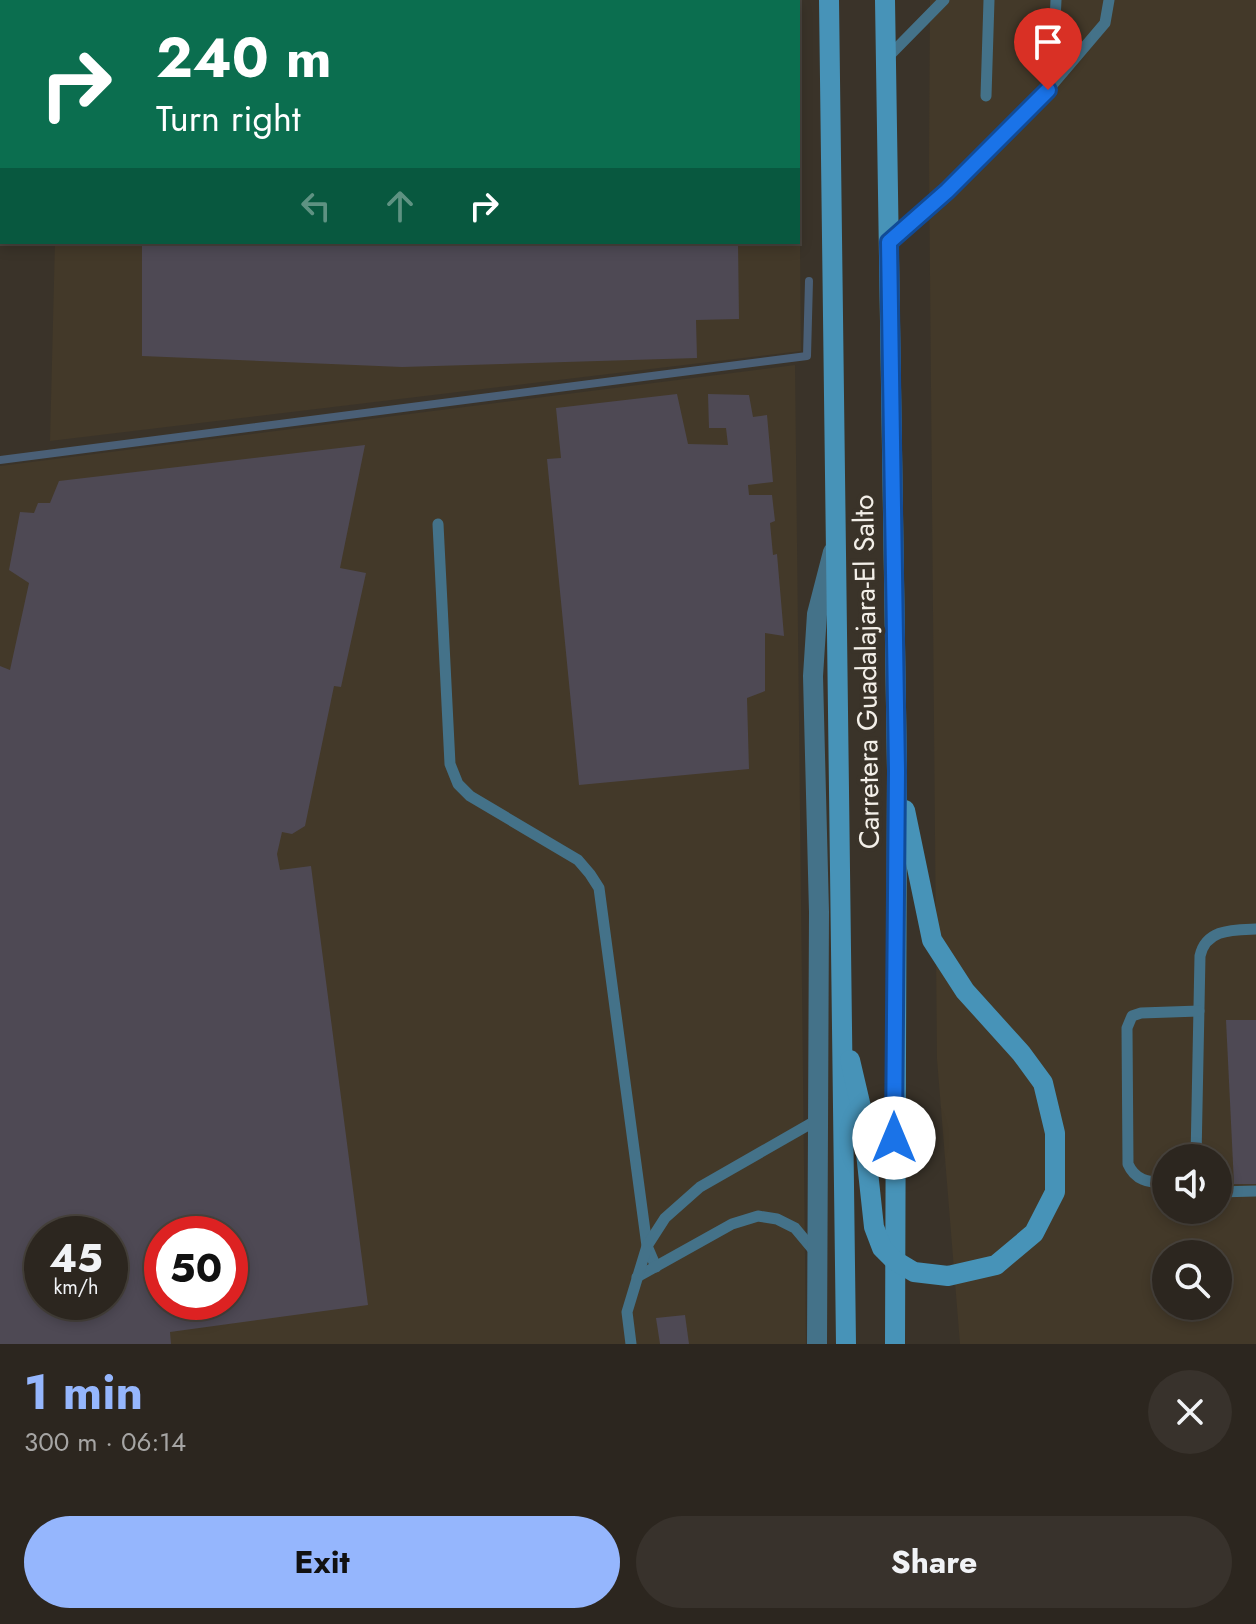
<!DOCTYPE html>
<html lang="en">
<head>
<meta charset="utf-8">
<style>
	body { margin:0; font-family:Jost,sans-serif; background:#38322c; color:#f1f3f6; height:100vh; display:flex; flex-direction:column; font-size:30px; white-space:nowrap }
	* { box-sizing:border-box; margin:0 }
	p { font-size:26px; color:#a6a5a4 }
	.icon { flex:none; width:44px; height:44px; fill:none; stroke:currentColor; stroke-width:2; stroke-linecap:round; stroke-linejoin:round }
	.map { position:relative; height:1344px; overflow:hidden }
	.side { display:flex; flex-direction:column; background:#2c261f; flex:1 }
	.side>* { flex:none }
	.banner { position:absolute; left:0px; top:0px; width:800px; height:244px; box-shadow:0 4px 12px #0003,0 0 0 2px #48433d; background:#0b6e4f; color:#fff; overflow:hidden }
	.fabs { position:absolute; left:1152px; top:1144px; display:grid; gap:16px }
	.fabs a { display:grid; place-items:center; width:80px; height:80px; border-radius:50%; background:#2c261f; box-shadow:0 4px 12px #0003,0 0 0 2px #48433d; font-size:40px }
	.speed { position:absolute; left:24px; top:1216px; display:flex; gap:16px; font-size:40px; font-weight:700; text-align:center }
	.speed>* { display:grid; place-content:center; width:104px; height:104px; border-radius:50%; background:#2c261f; box-shadow:0 4px 12px #0003,0 0 0 2px #48433d; line-height:1 }
	.speed small { font-size:20px; font-weight:400 }
	.speed .limit { border:12px solid #d22; background:#fff; color:#111 }
	.pin { position:absolute; display:grid; place-items:center; width:68px; height:68px; color:#fff; margin:-82px -34px; border-radius:50% 50% 50% 0; rotate:-45deg; box-shadow:0 0 8px #0007 }
	.pin .icon { rotate:45deg }
	.me { position:absolute; width:88px; margin:-44px; rotate:0deg; stroke-linejoin:round; filter:drop-shadow(0 0 6px #0008) }
	.turn { display:flex; align-items:center; gap:28px; height:168px; padding:0 24px; font-size:36px }
	.turn .icon { width:104px; height:104px; stroke-width:2.5 }
	.turn b { display:block; font-size:56px; line-height:68px }
	.lanes { display:flex; align-items:center; height:76px; padding:0 24px; background:#0003; justify-content:center; gap:40px; direction:ltr }
	.lanes .off { opacity:.35 }
	.round { display:grid; place-items:center; flex:none; width:84px; height:84px; border-radius:42px; background:#38322c }
	.summary { display:flex; align-items:center; justify-content:space-between; height:136px; padding:0 24px }
	h1 { font-size:48px; font-weight:700; line-height:60px; color:#95b6fd }
	.action { display:flex; gap:16px; margin-top:auto; padding:16px 24px }
	.action a { flex:1; height:92px; border-radius:48px; background:#95b6fd; color:#111; font-size:32px; font-weight:700; line-height:92px; text-align:center }
	.action a+a { background:#38322c; color:#f1f3f6 }
	.map>svg:first-child { display:block }
	.built { fill:#433929; fill-rule:evenodd }
	.lines { fill:none; stroke-linecap:round; stroke-linejoin:round }
	.stream { stroke:#4a5f76; stroke-width:8 }
	.building { fill:#4e4954; fill-rule:evenodd }
	.service { stroke:#447289; stroke-width:11 }
	.minor { stroke:#447289; stroke-width:20 }
	.secondary { stroke:#4793b8; stroke-width:20 }
	.rail { stroke:#d5d0c9; stroke-width:6 }
	.route-casing { stroke:#114b97; stroke-width:20 }
	.route { stroke:#1a73e8; stroke-width:14 }
	.labels { text-anchor:middle; stroke-width:8; stroke-linejoin:round; paint-order:stroke }
	.street-label { font-size:28px; fill:#f3efe8; stroke:#3a3329 }
</style>
</head>
<body>
<div class="map">
<svg width="1256" height="1344" viewBox="0 0 1256 1344">
	<rect width="100%" height="100%" fill="#3a3329"/>
	<g class="built">
		<rect x="62" y="0" width="736" height="2"/>
		<path d="M 930,0 L 1256,0 L 1256,1344 L 960,1344 L 937,1059 L 929,163 ZM 1166,1158 L 1218,1158 L 1218,1210 L 1166,1210 ZM 1166,1254 L 1218,1254 L 1218,1306 L 1166,1306 Z"/>
		<path d="M 798,30 L 801,351 L 50,441 L 55,242 L 798,242 Z"/>
		<path d="M 795,365 L 806,1344 L 0,1344 L 0,466 ZM 42,1234 L 110,1234 L 110,1302 L 42,1302 ZM 162,1234 L 230,1234 L 230,1302 L 162,1302 Z"/>
	</g>
	<g class="lines">
		<path class="stream" d="M 0,460 L 807,356 L 809,281"/>
	</g>
	<g class="building">
		<path d="M 142,242 L 738,242 L 739,319 L 696,320 L 697,358 L 402,367 L 142,356 Z"/>
		<path d="M 677,394 L 688,444 L 728,445 L 726,428 L 709,428 L 708,394 L 749,395 L 753,417 L 767,415 L 773,482 L 748,485 L 749,495 L 772,495 L 775,521 L 770,523 L 773,555 L 777,554 L 784,636 L 765,633 L 765,691 L 747,698 L 749,769 L 579,785 L 547,459 L 561,458 L 556,408 Z"/>
		<path d="M 365,445 L 340,568 L 366,573 L 341,687 L 334,686 L 305,826 L 292,834 L 282,832 L 277,854 L 280,870 L 311,866 L 368,1305 L 170,1332 L 171,1344 L 0,1344 L 0,666 L 10,670 L 29,583 L 9,570 L 20,512 L 34,513 L 38,503 L 50,503 L 59,481 ZM 42,1234 L 110,1234 L 110,1302 L 42,1302 ZM 162,1234 L 230,1234 L 230,1302 L 162,1302 Z"/>
		<path d="M 1226,1020 L 1256,1020 L 1256,1184 L 1234,1184 Z"/>
		<path d="M 685,1315 L 689,1344 L 660,1344 L 656,1318 Z"/>
	</g>
	<g class="lines">
		<g class="service">
			<path d="M 1055,21 L 1056,0"/>
			<path d="M 886,59 L 944,0"/>
			<path d="M 986,96 L 989,0"/>
			<path d="M 889,241 L 947,191 L 1048,90 L 1105,23 L 1109,0"/>
			<path d="M 438,524 L 450,764 L 458,784 L 470,796 L 578,860 L 590,874 L 599,888 L 647,1246 L 656,1267"/>
			<path d="M 1196,1158 L 1200,956 C 1206,929 1232,930 1256,929"/>
			<path d="M 1166,1182 C 1148,1183 1135,1180 1128,1164 L 1127,1028 L 1132,1016 L 1141,1013 L 1199,1011"/>
			<path d="M 1218,1192 L 1256,1191"/>
			<path d="M 637,1277 L 732,1224 L 758,1216 L 777,1219 L 795,1228 L 815,1252"/>
			<path d="M 631,1344 L 627,1312 L 647,1246 L 665,1218 L 700,1187 L 817,1120"/>
		</g>
		<path class="minor" d="M 817,1344 L 819,912 L 813,676 L 817,614 L 833,552"/>
		<g class="secondary">
			<path d="M 829,0 L 846,1344"/>
			<path d="M 885,0 L 897,771 L 895,1344"/>
			<path d="M 850,1060 L 861,1107 L 874,1227 L 882,1248 L 894,1260 L 914,1272 L 948,1276 L 996,1265 L 1034,1233 L 1055,1192 L 1055,1133 L 1043,1083 L 1021,1053 L 965,991 L 932,940 L 905,810"/>
		</g>
		<g class="rail">
			<path d="M 6,2 L 7,0"/>
			<path d="M 0,88 L 2,61"/>
		</g>
	</g>
	<g class="lines">
		<g class="route-casing">
			<path id="route" d="M 894,1138 L 897,771 L 889,242 L 947,191 L 1048,90"/>
		</g>
		<use href="#route" class="route"/>
	</g>
	<g class="labels">
		<g class="street-label">
			<text transform="translate(866 672) rotate(-91)" y="10">Carretera Guadalajara-El Salto</text>
		</g>
	</g>
</svg>
<div class="fabs">
<a><svg class="icon" aria-label="sound" viewBox="0 0 24 24"><path d="M4 9h4l5-4v14l-5-4H4zM17 9q2 3 0 6"/></svg></a>
<a><svg class="icon" aria-label="search" viewBox="0 0 24 24"><circle cx="10" cy="10" r="6"/><path d="M15 15l6 6"/></svg></a>
</div>
<div class="speed"><div>45<small>km/h</small></div><div class="limit">50</div></div>
<div class="pin" style="left:1048px;top:90px;background:#d93025"><svg class="icon" aria-label="arrive" viewBox="0 0 24 24"><path d="M6 21V4h12l-3 4 3 4H6"/></svg></div>
<svg class="me" style="left:894px;top:1138px" viewBox="-20 -20 40 40"><circle r="19" fill="#fff"/><path d="M0-13L10 11 0 6-10 11z" fill="#1a73e8"/></svg>
<div class="banner">
<div class="turn"><svg class="icon" aria-label="right" viewBox="0 0 24 24"><path d="M7 20v-9h11M14 6l5 5-5 5"/></svg><div><b>240 m</b>Turn right</div></div>
<div class="lanes"><svg class="icon off" aria-label="left" viewBox="0 0 24 24"><path d="M17 20v-9H6M10 6l-5 5 5 5"/></svg><svg class="icon off" aria-label="ahead" viewBox="0 0 24 24"><path d="M12 20V5M6 11l6-6 6 6"/></svg><svg class="icon" aria-label="right" viewBox="0 0 24 24"><path d="M7 20v-9h11M14 6l5 5-5 5"/></svg></div>
</div>
</div>
<section class="side">
<div class="summary"><div><h1>1 min</h1><p>300 m · 06:14</p></div><a class="round"><svg class="icon" aria-label="close" viewBox="0 0 24 24"><path d="M6 6l12 12M18 6L6 18"/></svg></a></div>
<div class="action"><a>Exit</a><a>Share</a></div>
</section>
</body>
</html>
